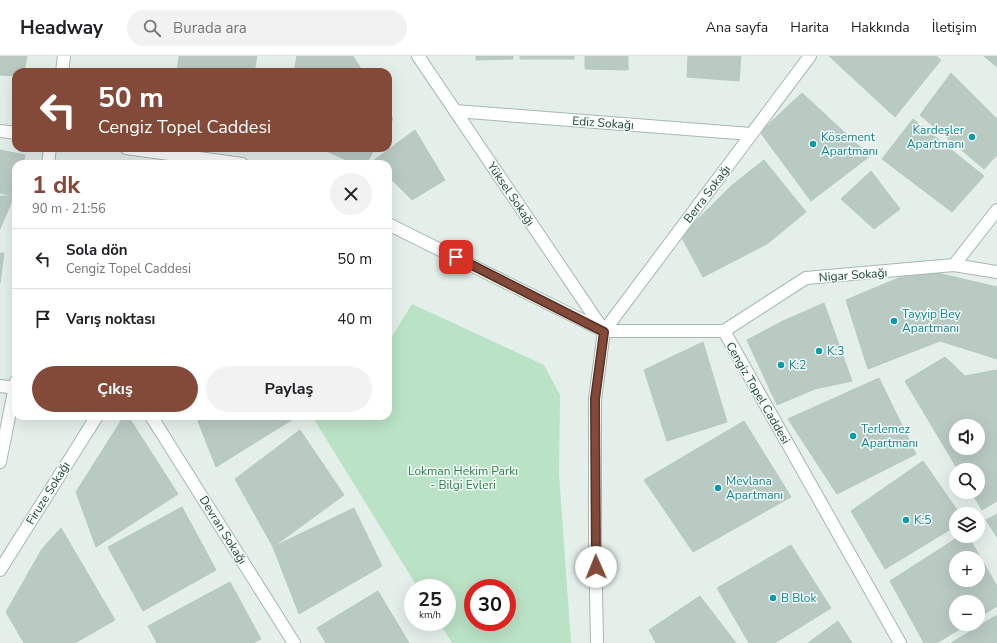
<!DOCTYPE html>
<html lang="tr">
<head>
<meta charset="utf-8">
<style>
	body { margin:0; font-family:"Nunito Sans",sans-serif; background:#f2f2f2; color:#202124; height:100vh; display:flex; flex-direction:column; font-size:15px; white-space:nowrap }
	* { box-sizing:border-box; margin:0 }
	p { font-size:13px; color:#757577 }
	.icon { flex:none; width:22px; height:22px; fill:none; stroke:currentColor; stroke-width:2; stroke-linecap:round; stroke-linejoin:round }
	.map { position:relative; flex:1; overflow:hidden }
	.sheet { position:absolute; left:12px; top:104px; width:380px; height:260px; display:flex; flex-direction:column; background:#fff; border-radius:12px; box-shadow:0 4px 16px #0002 }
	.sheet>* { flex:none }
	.hud { position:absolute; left:12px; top:12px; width:380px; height:84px; border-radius:12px; box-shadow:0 4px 16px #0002; background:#844a39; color:#fff; overflow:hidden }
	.buttons { position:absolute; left:949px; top:363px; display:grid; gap:8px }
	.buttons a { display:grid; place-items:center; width:36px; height:36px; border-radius:50%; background:#fff; box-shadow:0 4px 16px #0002; font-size:20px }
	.speed { position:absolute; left:404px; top:523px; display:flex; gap:8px; font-size:20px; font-weight:700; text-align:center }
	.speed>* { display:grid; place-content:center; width:52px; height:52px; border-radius:50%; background:#fff; box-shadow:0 4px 16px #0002; line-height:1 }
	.speed small { font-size:10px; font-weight:400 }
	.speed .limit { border:6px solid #d22; background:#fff; color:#111 }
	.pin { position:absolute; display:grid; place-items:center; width:34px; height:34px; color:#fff; margin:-17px; border-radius:8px; box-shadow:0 2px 6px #0006 }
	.me { position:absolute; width:44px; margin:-22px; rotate:359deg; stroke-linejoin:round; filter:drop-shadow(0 0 3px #0008) }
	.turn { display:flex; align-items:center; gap:14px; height:84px; padding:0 20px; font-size:18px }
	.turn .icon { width:52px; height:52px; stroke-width:2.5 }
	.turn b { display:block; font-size:28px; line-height:34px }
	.round { display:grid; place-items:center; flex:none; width:42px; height:42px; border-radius:21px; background:#f2f2f2 }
	.head { display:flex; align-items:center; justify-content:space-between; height:68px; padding:0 20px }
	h1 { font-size:24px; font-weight:700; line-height:30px; color:#844a39 }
	.primary-button { display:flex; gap:8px; margin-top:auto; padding:8px 20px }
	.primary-button a { flex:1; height:46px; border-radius:24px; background:#844a39; color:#fff; font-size:16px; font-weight:700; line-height:46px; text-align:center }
	.primary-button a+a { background:#f2f2f2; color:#202124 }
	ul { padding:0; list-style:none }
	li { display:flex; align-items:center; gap:12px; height:60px; padding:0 20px; border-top:1px solid #e0e0e0 }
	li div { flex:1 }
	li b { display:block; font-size:15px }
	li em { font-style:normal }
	header { display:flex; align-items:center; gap:24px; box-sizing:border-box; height:56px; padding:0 20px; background:#fff; border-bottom:1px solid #e0e0e0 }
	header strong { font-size:19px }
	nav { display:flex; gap:22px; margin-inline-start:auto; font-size:14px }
	.search { width:280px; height:36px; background:#f2f2f2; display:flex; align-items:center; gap:10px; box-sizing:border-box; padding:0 14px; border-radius:22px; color:#757577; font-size:15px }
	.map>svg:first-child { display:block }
	.green { fill:#bae2c5; fill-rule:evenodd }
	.building { fill:#b9cac3; stroke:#b5cac1; fill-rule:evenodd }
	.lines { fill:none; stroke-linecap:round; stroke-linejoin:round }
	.minor-casing { stroke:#a6b8b2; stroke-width:14 }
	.tertiary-casing { stroke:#a6b8b2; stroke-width:14 }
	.minor { stroke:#fff; stroke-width:12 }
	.tertiary { stroke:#fff; stroke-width:12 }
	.route-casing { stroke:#563025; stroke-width:10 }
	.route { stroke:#844a39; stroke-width:7 }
	.culture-dot { fill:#0f9aa8; stroke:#f5fbf8; stroke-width:1.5 }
	.labels { text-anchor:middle; stroke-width:3; stroke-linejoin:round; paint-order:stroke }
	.street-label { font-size:12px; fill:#21433a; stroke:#f5fbf8 }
	.culture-label { font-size:12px; fill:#0d838f; stroke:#f5fbf8; text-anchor:start }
	.park-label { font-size:12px; fill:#258049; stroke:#f5fbf8 }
</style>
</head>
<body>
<header>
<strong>Headway</strong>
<div class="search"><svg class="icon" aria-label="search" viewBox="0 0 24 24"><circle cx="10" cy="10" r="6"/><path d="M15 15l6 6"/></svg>Burada ara</div>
<nav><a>Ana sayfa</a><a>Harita</a><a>Hakkında</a><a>İletişim</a></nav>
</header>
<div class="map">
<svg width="997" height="587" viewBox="0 0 997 587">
	<rect width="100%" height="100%" fill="#e4efea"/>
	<path class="green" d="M 412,248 L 544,309 L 560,339 L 559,418 L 571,587 L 452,587 L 439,566 L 447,566 L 447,532 L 418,532 L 312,360 L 388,360 L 388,287 ZM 473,532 L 507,532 L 507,566 L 473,566 Z"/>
	<g class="building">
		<path d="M 0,0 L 27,0 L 24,16 L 16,16 L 16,20 L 0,19 Z"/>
		<path d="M 179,0 L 257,0 L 254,16 L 177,16 Z"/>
		<path d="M 297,0 L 353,0 L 363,16 L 294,16 Z"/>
		<path d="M 476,0 L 513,0 L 513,3 L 476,4 Z"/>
		<rect x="520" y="0" width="54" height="3"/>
		<path d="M 585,0 L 628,0 L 628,14 L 585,13 Z"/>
		<path d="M 688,0 L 741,0 L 739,25 L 687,21 Z"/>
		<path d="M 829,0 L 936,0 L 941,4 L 895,61 Z"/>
		<path d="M 984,0 L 997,0 L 997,11 Z"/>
		<path d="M 951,17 L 997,63 L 997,99 L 984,113 L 920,59 Z"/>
		<path d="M 802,37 L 870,100 L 811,145 L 760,76 Z"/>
		<path d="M 388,55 L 393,63 L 388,71 Z"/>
		<path d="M 913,63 L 984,120 L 952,156 L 882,103 Z"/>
		<path d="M 415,74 L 445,124 L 412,144 L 388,120 L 388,108 L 376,108 L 373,105 Z"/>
		<path d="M 320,92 L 375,92 L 366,108 L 355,108 Z"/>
		<path d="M 0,94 L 25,99 L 23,108 L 16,108 L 16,133 L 14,140 L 0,137 Z"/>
		<path d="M 764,104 L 806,156 L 767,188 L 731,130 Z"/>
		<path d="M 146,107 L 146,108 L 98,108 Z"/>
		<path d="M 871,115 L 900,153 L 874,173 L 841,143 Z"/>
		<path d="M 731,130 L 767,188 L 703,221 L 681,180 Z"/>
		<path d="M 0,140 L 14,140 L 0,173 Z"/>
		<path d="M 0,197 L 4,197 L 0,227 Z"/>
		<path d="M 920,213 L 940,285 L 868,313 L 846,244 Z"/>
		<path d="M 920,213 L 997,231 L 997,303 L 940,285 Z"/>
		<path d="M 824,247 L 852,325 L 815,333 L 783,265 Z"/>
		<path d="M 783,265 L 815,333 L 777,349 L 747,284 Z"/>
		<path d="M 703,286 L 727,366 L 667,385 L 644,314 Z"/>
		<path d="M 945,301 L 965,320 L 996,314 L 997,317 L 997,445 L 982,454 L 971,436 L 978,436 L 978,414 L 958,414 L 905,325 ZM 956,370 L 978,370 L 978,392 L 956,392 Z"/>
		<path d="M 879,322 L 916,398 L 837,438 L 788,363 Z"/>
		<path d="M 124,360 L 128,360 L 178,438 L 96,491 L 76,436 Z"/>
		<path d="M 196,360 L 298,360 L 216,411 Z"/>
		<path d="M 744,365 L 791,441 L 693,496 L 644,424 Z"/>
		<path d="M 300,374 L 344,439 L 273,491 L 235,423 Z"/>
		<path d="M 923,405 L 960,458 L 956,458 L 956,470 L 885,513 L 851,455 Z"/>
		<path d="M 182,451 L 216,514 L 143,555 L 108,491 Z"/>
		<path d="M 354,452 L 382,510 L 299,558 L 273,491 Z"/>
		<path d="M 997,458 L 997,481 L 986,464 Z"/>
		<path d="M 61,472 L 115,564 L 75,587 L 24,587 L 6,556 L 42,493 Z"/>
		<path d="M 960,480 L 968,480 L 997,530 L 997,550 L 978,562 L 978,546 L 956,546 L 956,568 L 968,568 L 937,587 L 924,587 L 890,525 ZM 956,502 L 978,502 L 978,524 L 956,524 Z"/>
		<path d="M 791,489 L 831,552 L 775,587 L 749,587 L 717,532 Z"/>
		<path d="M 230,526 L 261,583 L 253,587 L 157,587 L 148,570 Z"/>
		<path d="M 378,535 L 409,587 L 326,587 L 317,572 Z"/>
		<path d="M 700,540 L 736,587 L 656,587 L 649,574 Z"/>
		<path d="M 997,559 L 997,587 L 951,587 Z"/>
		<path d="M 838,565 L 852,587 L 808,587 Z"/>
	</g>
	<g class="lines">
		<g class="minor-casing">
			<g id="minor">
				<path d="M 418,0 L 604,275"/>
				<path d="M 62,16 L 64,0"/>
				<path d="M 455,55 L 751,78"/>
				<path d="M 48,108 L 50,92"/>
				<path d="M 954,209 L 997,154"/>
				<path d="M 724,275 L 806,222 L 954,209 L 997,216"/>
				<path d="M 0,330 L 15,332"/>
				<path d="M 151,360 L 294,587"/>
				<path d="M 0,406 L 16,325"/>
				<path d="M 0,514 L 97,360"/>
				<path d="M 597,587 L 595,481 L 595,343 L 604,275 L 810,0"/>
			</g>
		</g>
		<g class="tertiary-casing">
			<g id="tertiary">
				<path d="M 0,75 L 16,77"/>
				<path d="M 126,92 L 242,108"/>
				<path d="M 388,168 L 604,275 L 724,275 L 900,587"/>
			</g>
		</g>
		<use href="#minor" class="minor"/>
		<use href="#tertiary" class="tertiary"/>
	</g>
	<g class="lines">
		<g class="route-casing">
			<path id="route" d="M 456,201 L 604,276 L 595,343 L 596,511"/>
		</g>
		<use href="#route" class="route"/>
	</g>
	<g class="culture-dot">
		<circle cx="972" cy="81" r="4"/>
		<circle cx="813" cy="88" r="4"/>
		<circle cx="894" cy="265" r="4"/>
		<circle cx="819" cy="295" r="4"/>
		<circle cx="781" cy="309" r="4"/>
		<circle cx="853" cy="380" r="4"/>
		<circle cx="718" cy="432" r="4"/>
		<circle cx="906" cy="464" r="4"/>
		<circle cx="773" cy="542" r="4"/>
	</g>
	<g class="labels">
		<g class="street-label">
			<text transform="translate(603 67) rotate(4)" y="4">Ediz Sokağı</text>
			<text transform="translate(511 138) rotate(56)" y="4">Yüksel Sokağı</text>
			<text transform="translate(707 138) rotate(-53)" y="4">Berra Sokağı</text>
			<text transform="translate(853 219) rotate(-4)" y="4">Nigar Sokağı</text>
			<text transform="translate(758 337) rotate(60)" y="4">Cengiz Topel Caddesi</text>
			<text transform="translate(48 437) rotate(-58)" y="4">Firuze Sokağı</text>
			<text transform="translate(223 474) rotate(58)" y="4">Devran Sokağı</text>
		</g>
		<g class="culture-label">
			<text x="964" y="78" text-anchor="end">Kardeşler<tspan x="964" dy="14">Apartmanı</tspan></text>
			<text x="821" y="85">Kösement<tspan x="821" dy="14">Apartmanı</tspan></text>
			<text x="902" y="262">Tayyip Bey<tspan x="902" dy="14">Apartmanı</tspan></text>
			<text x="827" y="299">K:3</text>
			<text x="789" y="313">K:2</text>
			<text x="861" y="377">Terlemez<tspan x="861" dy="14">Apartmanı</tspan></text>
			<text x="726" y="429">Mevlana<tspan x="726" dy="14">Apartmanı</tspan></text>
			<text x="914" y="468">K:5</text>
			<text x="781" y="546">B Blok</text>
		</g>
		<g class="park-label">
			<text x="463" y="419">Lokman Hekim Parkı<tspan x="463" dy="14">- Bilgi Evleri</tspan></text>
		</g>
	</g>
</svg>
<div class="buttons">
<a><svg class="icon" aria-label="sound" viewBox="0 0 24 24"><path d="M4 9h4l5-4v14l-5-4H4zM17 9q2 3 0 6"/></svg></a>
<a><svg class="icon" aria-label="search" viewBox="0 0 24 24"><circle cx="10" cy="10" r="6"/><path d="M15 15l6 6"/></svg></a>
<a><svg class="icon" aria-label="layers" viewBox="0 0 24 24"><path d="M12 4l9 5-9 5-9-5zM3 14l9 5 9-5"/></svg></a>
<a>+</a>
<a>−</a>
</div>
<div class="speed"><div>25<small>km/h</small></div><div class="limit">30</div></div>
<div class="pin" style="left:456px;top:201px;background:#d93025"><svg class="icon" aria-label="arrive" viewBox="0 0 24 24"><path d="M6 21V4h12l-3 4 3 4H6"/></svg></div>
<svg class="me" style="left:596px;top:511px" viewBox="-20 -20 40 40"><circle r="19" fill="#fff"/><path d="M0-13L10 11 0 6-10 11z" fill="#844a39"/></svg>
<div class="hud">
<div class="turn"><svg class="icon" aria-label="left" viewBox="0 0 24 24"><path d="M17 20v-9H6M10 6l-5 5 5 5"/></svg><div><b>50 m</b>Cengiz Topel Caddesi</div></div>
</div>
<section class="sheet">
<div class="head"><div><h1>1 dk</h1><p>90 m · 21:56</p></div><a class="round"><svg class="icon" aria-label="close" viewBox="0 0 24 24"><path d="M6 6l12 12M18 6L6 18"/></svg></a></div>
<ul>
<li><svg class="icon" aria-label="left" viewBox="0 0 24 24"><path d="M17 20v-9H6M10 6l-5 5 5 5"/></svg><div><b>Sola dön</b><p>Cengiz Topel Caddesi</p></div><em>50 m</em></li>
<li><svg class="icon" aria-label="arrive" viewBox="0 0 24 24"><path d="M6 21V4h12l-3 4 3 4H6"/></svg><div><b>Varış noktası</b></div><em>40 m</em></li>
</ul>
<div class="primary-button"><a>Çıkış</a><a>Paylaş</a></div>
</section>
</div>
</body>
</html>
